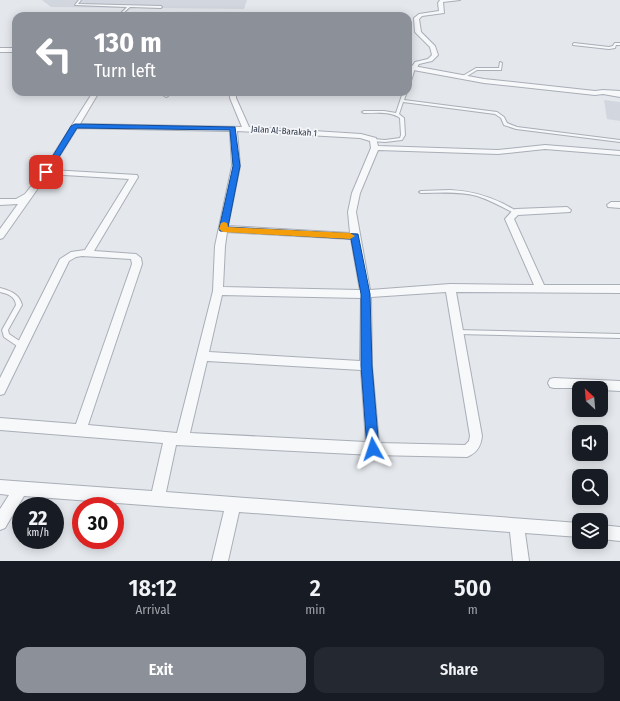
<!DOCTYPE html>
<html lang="en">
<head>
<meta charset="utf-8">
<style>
	body { margin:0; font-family:"Fira Sans Condensed",sans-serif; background:#242831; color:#f1f3f6; height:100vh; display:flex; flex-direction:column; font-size:15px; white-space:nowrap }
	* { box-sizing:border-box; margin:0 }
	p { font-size:13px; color:#9ea1a6 }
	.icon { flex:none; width:22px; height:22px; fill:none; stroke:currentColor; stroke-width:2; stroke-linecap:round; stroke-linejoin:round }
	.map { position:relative; height:561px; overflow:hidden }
	.drawer { display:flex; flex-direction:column; background:#171b24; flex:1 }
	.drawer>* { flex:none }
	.banner { position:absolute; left:12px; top:12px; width:400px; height:84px; border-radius:12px; box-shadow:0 2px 10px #0003; background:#8c9099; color:#fff; overflow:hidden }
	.needle { width:26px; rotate:334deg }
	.controls { position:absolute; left:572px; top:381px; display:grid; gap:8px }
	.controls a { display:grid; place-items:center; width:36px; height:36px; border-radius:8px; background:#171b24; box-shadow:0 2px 10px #0003; font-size:20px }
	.speed { position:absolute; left:12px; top:497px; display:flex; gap:8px; font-size:20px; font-weight:700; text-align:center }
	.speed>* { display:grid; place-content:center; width:52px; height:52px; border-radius:50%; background:#171b24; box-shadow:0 2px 10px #0003; line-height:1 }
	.speed small { font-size:10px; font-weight:400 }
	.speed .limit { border:6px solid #d22; background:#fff; color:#111 }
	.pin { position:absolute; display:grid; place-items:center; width:34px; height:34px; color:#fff; margin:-17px; border-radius:8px; box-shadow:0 2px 6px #0006 }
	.me { position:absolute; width:44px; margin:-22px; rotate:355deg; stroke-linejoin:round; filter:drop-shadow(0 0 3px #0008) }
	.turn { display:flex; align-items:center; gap:14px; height:84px; padding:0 16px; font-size:18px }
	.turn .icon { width:52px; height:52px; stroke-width:2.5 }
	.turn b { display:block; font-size:28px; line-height:34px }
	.eta { display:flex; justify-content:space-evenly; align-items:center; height:68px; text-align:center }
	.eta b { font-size:24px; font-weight:600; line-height:28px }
	.action { display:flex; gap:8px; margin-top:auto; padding:8px 16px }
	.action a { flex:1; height:46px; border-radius:12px; background:#8c9099; color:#fff; font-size:16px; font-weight:600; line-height:46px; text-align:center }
	.action a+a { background:#242831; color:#f1f3f6 }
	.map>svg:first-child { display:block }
	.built { fill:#d2d6de }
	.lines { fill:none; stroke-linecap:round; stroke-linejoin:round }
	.service-casing { stroke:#a9aeb7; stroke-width:2 }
	.minor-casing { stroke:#a9aeb7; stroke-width:2 }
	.tertiary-casing { stroke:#a9aeb7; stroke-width:2 }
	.service { fill:#f7f8fa; fill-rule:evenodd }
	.minor { fill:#f7f8fa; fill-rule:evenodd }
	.tertiary { fill:#f7f8fa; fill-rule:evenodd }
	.route { fill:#1a73e8; stroke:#114b97 }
	.slow { fill:#f59e0b }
	.labels { text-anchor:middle; stroke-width:3.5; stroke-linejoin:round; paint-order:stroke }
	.far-street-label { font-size:9px; fill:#2b3445; stroke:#f4f6f9 }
</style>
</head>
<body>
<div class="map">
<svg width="620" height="561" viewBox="0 0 620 561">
	<rect width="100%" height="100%" fill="#e4e7ec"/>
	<g class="built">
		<path d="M 42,0 L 247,0 L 244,9 L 51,7 Z"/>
		<path d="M 604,100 L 620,102 L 620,121 L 607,119 Z"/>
	</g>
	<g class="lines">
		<g class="service-casing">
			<g id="service">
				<path d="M 79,0 L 81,0 L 78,4 L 161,6 L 162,7 L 161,8 L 130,7 L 120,16 L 118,16 L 127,7 L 75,5 Z"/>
				<path d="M 574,43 L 609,47 L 613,46 L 614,44 L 615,43 L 620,43 L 620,45 L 616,45 L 615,48 L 609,49 L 573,45 L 573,44 Z"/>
				<path d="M 500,62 L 502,63 L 501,70 L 477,70 L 464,78 L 461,77 L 476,68 L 499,68 Z"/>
				<path d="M 413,67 L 415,68 L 410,84 L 408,85 L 408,80 Z"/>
				<path d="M 403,92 L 407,92 L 404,100 L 497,112 L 504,117 L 507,123 L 517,127 L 620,140 L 620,142 L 516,129 L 504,125 L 501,118 L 495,114 L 403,102 L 399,114 L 404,118 L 405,135 L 402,140 L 385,142 L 372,141 L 372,139 L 373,139 L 385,140 L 400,138 L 401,135 L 400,118 C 391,111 376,113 364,113 L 362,112 L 364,111 L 384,111 L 396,113 Z"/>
				<path d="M 450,190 C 470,191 486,195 504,204 C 509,207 514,209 518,212 L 518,213 L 514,213 C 502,207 490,200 477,196 C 459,191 439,193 421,193 L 419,192 L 421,191 Z"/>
				<path d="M 0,288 C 10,291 19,293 22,305 L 8,330 L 9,334 L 24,344 L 25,346 L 24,348 L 20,348 L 4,337 L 2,330 L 16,305 C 15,296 8,294 0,292 Z"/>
				<path d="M 456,330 L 458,330 L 620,334 L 620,338 L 458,334 L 456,334 L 455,332 Z"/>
			</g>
		</g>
		<g class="minor-casing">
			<g id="minor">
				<path d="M 440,0 L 460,0 L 443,2 L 444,13 L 422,16 L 419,19 L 421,32 L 435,46 L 438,55 L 432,61 L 419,64 L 416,69 L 412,69 L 411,68 L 415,62 L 428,59 L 432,55 L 430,47 L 415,32 L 414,18 L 419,14 L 439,11 L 438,3 Z"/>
				<path d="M 93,92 L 99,92 L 80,124 L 242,127 L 230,98 L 230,92 L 236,92 L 236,98 L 249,127 L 361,134 L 376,138 L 378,146 L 498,150 L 545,145 L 620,151 L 620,155 L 545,149 L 498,154 L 378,150 L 360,193 L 356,212 L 370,290 L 450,284 L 534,285 L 505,219 L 513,210 L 516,209 L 567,207 L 571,210 L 570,212 L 518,215 L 514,219 L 544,285 L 620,285 L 620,293 L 456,292 L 482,436 C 481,446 477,453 467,457 L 373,455 L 176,445 L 166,492 L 579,523 L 579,537 L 525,533 L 529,561 L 513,561 L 510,532 L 239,512 L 228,561 L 212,561 L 224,511 L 24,496 L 5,528 L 0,530 L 0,509 L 9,495 L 0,494 L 0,480 L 152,491 L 163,443 L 0,430 L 0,418 L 76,424 L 132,264 L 131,259 L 82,256 L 76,257 L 69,261 L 4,394 L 0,395 L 0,378 L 60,259 L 71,252 L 85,250 L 129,179 L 48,174 L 3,238 L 0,239 L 0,229 L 18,204 L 0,205 L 0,199 L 16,199 L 25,194 L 43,171 ZM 77,128 L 230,131 L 232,166 L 215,246 L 213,291 L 177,433 L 88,425 L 142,264 L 141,258 L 136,254 L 94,251 L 138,177 L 137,175 L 51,170 ZM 237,131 L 360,138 L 370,141 L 371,148 L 352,193 L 348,212 L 350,233 L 228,226 L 240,166 ZM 227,232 L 351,239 L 360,290 L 223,287 L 225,246 ZM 446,292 L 470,436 L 469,441 L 465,445 L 379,443 L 372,366 L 371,297 ZM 222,295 L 361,298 L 360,361 L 209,352 ZM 207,361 L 361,370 L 366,442 L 190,433 Z"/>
				<path d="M 164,92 L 170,92 L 168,96 L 166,97 L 163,95 Z"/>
				<path d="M 611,202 L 620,202 L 620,208 L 608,207 L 607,205 Z"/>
				<path d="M 554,378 L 620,381 L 620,391 L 601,390 L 601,388 L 554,388 L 550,387 L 548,383 L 550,379 Z"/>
				<path d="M 601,525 L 620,527 L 620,541 L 601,539 Z"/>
			</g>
		</g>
		<g class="tertiary-casing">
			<g id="tertiary">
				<rect x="0" y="48" width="16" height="4"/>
				<path d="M 408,65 L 484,79 L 595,91 L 603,90 L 620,91 L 620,97 L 603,94 L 595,95 L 484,83 L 408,69 Z"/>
			</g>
		</g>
		<use href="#service" class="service"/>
		<use href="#minor" class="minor"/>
		<use href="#tertiary" class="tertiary"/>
	</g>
	<path class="route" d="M 75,124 L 235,127 L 240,166 L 228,227 L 358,234 L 370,294 L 372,366 L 379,449 L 378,453 L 373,454 L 369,453 L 367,449 L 361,366 L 361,294 L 351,239 L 220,231 L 219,229 L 233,166 L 230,130 L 77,128 L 49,173 L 44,173 L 43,172 L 71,126 Z"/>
	<path class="slow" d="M 224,222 L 227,223 L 228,227 L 350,233 L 355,236 L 350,239 L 223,232 L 219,229 L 221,223 Z"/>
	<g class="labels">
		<g class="far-street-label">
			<text transform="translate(284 131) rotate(4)" y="3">Jalan Al-Barakah 1</text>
		</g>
	</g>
</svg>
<div class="controls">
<a><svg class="needle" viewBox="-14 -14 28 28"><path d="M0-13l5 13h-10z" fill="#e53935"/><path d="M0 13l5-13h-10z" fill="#9ea1a6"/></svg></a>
<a><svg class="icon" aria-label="sound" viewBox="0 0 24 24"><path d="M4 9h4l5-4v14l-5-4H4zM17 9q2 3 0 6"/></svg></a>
<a><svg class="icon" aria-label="search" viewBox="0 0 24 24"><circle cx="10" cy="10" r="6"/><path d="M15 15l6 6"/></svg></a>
<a><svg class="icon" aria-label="layers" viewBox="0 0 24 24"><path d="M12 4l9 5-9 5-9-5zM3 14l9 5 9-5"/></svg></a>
</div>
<div class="speed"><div>22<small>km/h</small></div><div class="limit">30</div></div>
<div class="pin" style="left:46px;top:172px;background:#d93025"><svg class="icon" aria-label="arrive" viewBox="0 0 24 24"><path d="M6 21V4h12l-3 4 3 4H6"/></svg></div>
<svg class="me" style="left:373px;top:449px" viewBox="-20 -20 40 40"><path d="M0-17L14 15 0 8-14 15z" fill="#1a73e8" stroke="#fff" stroke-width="4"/></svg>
<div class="banner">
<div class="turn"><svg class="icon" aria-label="left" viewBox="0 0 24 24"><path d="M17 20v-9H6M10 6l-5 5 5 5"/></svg><div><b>130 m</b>Turn left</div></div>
</div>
</div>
<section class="drawer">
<div class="eta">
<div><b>18:12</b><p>Arrival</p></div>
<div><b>2</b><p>min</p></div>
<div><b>500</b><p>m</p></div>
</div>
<div class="action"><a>Exit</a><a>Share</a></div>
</section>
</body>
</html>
